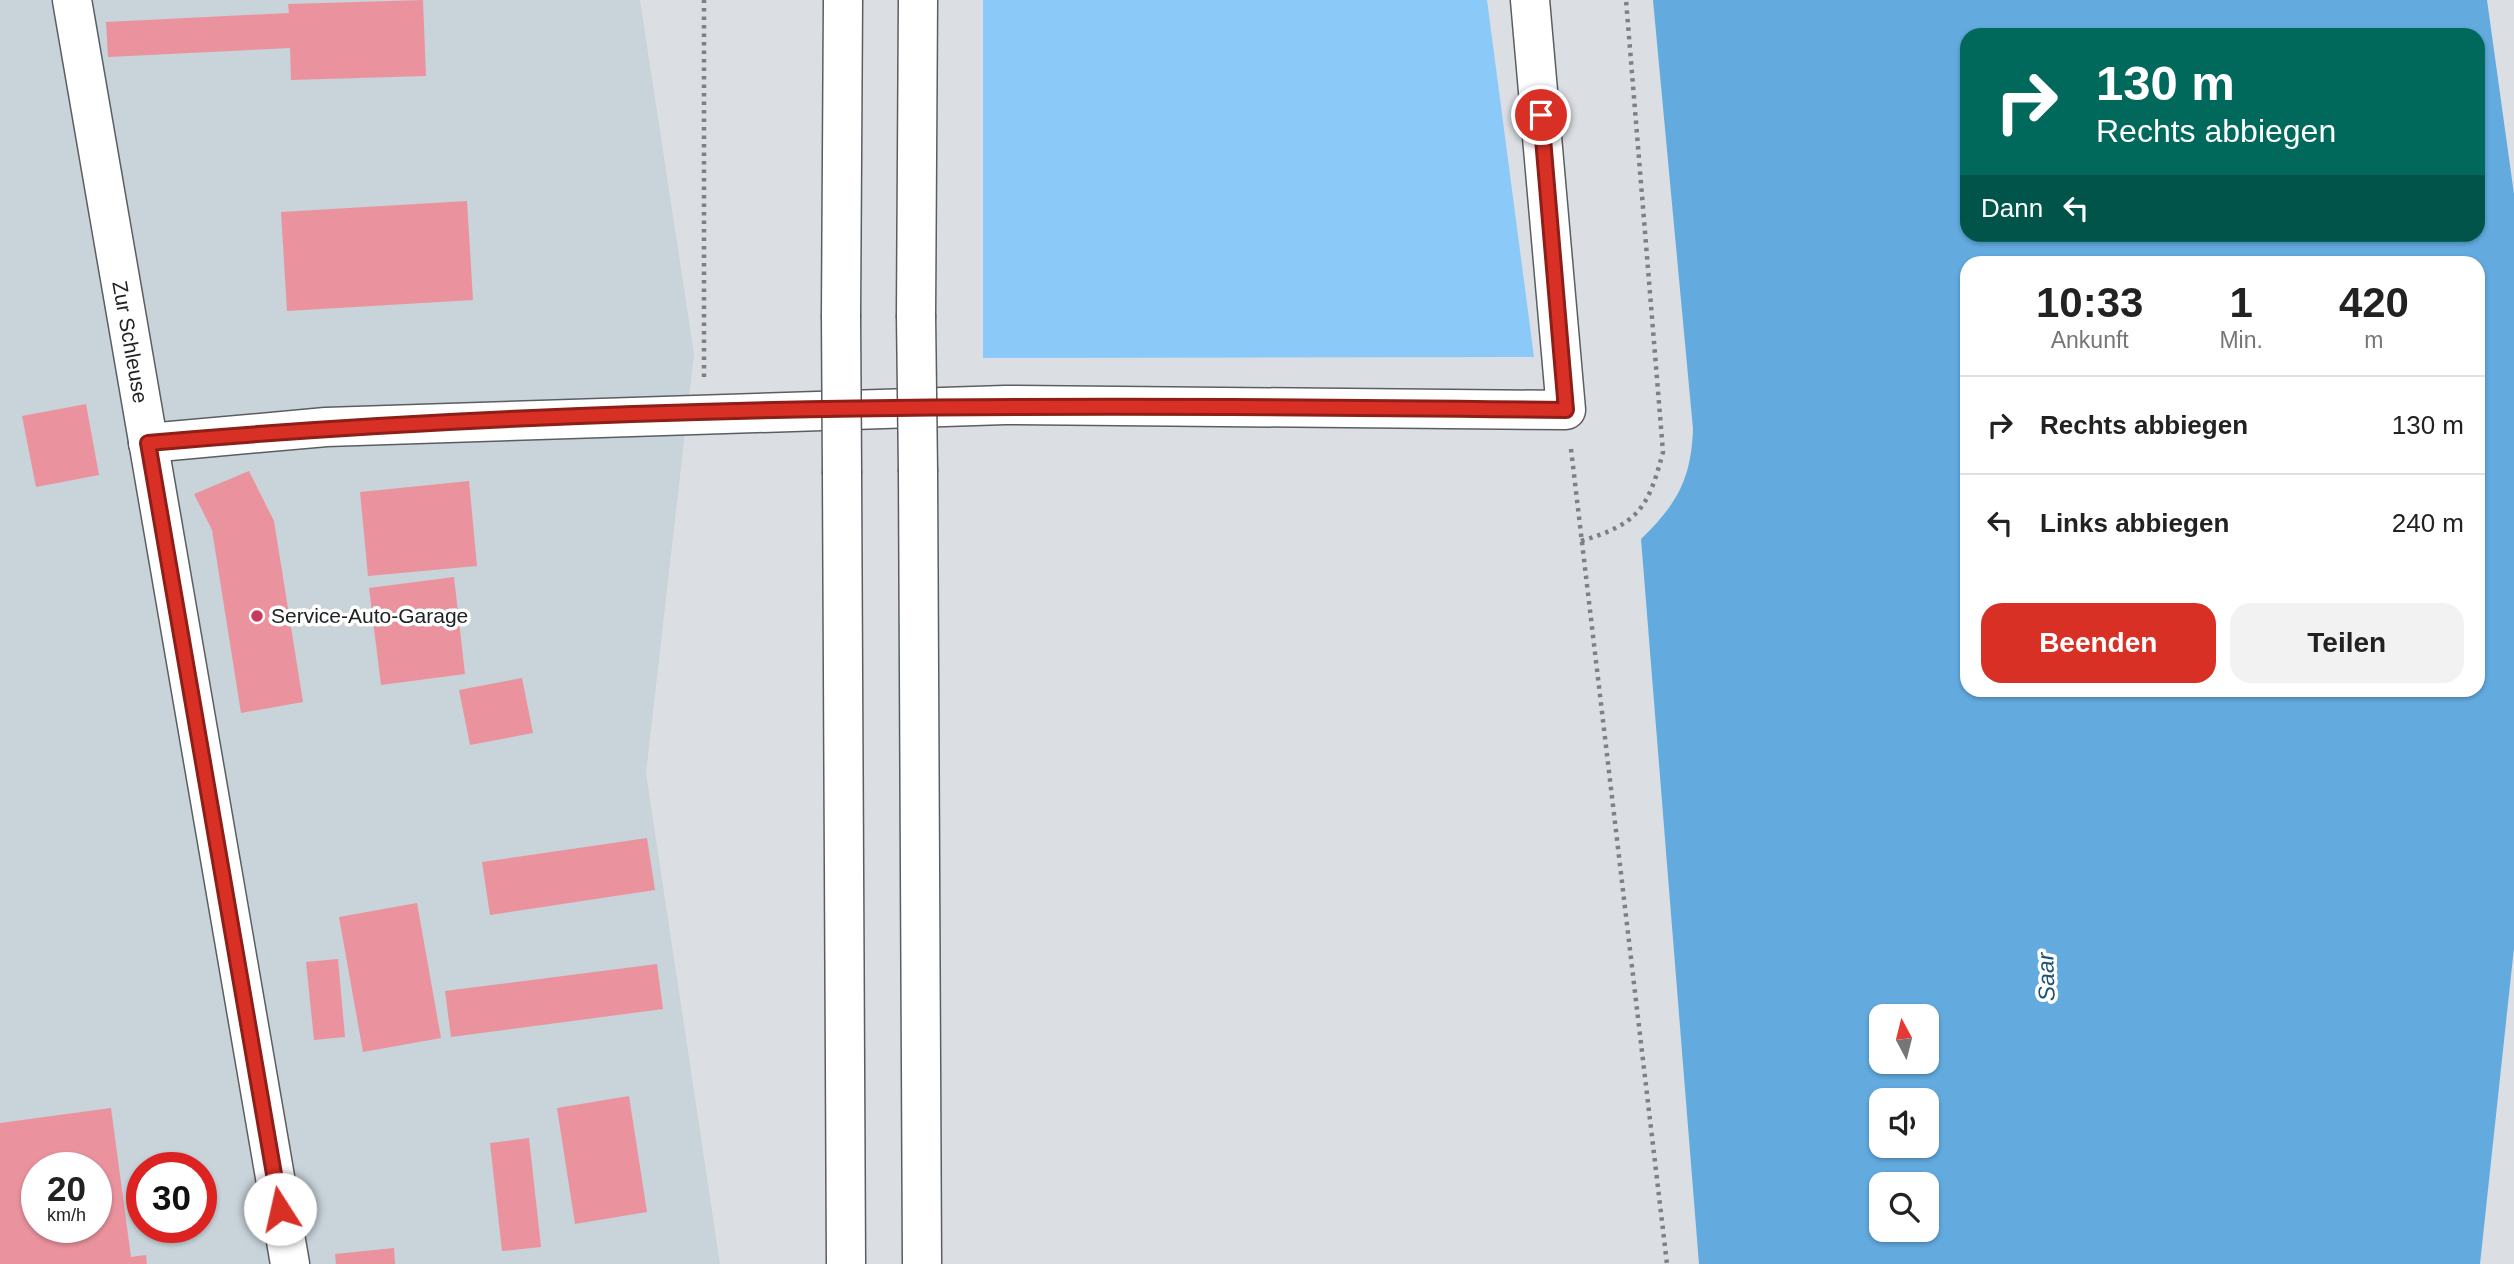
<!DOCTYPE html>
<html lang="de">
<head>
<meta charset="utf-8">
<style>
	body { margin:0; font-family:Helvetica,sans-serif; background:#f2f2f2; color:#222; height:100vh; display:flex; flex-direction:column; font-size:26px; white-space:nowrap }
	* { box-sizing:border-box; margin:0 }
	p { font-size:23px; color:#767676 }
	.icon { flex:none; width:38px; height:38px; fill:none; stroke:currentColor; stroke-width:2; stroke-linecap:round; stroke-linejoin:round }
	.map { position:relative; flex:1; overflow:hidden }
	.side { position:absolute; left:1960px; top:256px; width:525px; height:441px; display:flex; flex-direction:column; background:#fff; border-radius:21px; box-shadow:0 2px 5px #0004 }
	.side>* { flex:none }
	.hud { position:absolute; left:1960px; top:28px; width:525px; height:214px; border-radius:21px; box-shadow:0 2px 5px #0004; background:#00695c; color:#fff; overflow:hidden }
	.needle { width:46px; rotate:353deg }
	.fabs { position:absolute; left:1869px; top:1004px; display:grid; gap:14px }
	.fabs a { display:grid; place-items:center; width:70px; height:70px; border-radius:14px; background:#fff; box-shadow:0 2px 5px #0004; font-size:35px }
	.speed { position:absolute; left:21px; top:1152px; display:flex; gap:14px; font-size:35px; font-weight:700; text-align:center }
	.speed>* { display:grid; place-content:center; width:91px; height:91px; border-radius:50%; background:#fff; box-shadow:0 2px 5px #0004; line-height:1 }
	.speed small { font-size:18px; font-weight:400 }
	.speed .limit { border:10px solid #d22; background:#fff; color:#111 }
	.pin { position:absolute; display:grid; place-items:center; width:60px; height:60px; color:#fff; margin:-30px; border:4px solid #fff; border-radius:50%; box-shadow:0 2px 7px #0007 }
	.me { position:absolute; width:77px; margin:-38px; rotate:350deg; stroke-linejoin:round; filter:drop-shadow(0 0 5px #0008) }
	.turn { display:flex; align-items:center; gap:24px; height:147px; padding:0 21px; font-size:32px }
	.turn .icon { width:91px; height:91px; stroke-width:2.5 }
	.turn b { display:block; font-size:49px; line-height:60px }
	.then { display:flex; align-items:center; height:66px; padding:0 21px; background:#0003; gap:14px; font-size:26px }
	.eta { display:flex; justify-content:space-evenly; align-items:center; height:119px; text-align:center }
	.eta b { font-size:42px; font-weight:700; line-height:49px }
	.button { display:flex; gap:14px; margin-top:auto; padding:14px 21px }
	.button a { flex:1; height:80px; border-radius:21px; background:#d93025; color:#fff; font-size:28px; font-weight:700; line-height:80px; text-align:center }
	.button a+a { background:#f2f2f2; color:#222 }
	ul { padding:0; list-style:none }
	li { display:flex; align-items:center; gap:21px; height:98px; padding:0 21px; border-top:2px solid #e0e0e0 }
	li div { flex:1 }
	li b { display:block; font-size:26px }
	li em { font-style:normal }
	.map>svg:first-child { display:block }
	.built { fill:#c8d3da; fill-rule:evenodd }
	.green { fill:#8ac9f8 }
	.water { fill:#63abdf; fill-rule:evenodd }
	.building { fill:#ea939e; fill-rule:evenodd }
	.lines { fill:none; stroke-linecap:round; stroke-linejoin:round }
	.minor-casing { stroke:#5b5e61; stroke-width:41 }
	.highway-casing { stroke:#5b5e61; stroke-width:41 }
	.path { stroke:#7e8183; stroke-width:4.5; stroke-dasharray:3.5 5; stroke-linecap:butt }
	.minor { stroke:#fff; stroke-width:38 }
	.highway { stroke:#fff; stroke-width:38 }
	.highway-bridge-casing { stroke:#5b5e61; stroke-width:41; stroke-linecap:butt }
	.highway-bridge { stroke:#fff; stroke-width:38 }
	.route-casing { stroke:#8d1f18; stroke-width:18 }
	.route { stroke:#d93025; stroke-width:12 }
	.poi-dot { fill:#c9395a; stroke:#fff; stroke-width:2.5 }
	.labels { text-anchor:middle; stroke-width:7; stroke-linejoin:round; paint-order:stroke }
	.street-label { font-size:21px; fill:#202223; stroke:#fff }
	.poi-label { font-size:21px; fill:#202223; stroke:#fff; text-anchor:start }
	.water-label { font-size:23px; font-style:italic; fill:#1c5276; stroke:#fff }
</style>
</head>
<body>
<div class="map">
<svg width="2514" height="1264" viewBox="0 0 2514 1264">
	<rect width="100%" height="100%" fill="#dbdfe3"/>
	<path class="built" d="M 0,0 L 640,0 L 694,354 L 646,773 L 720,1264 L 0,1264 ZM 37,1167 L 96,1167 L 96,1227 L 37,1227 ZM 142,1167 L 201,1167 L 201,1227 L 142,1227 Z"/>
	<path class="green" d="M 983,0 L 1487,0 L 1534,357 L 983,358 Z"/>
	<path class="water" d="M 1653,0 L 2487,0 L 2514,194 L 2514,948 L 2480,1264 L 1699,1264 L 1641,539 C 1677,504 1691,480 1693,429 ZM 1967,35 L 2478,35 L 2478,234 L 1967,234 ZM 1967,262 L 2478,262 L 2478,690 L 1967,690 ZM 1881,1017 L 1927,1017 L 1927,1062 L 1881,1062 ZM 1881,1101 L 1927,1101 L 1927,1146 L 1881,1146 ZM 1881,1185 L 1927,1185 L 1927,1230 L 1881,1230 Z"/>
	<g class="building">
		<path d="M 423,0 L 426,76 L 291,80 L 290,48 L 108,57 L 106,22 L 289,13 L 288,4 Z"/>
		<path d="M 467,201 L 473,300 L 287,311 L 281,212 Z"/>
		<path d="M 86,404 L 99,475 L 36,487 L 22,416 Z"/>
		<path d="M 249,471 L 274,521 L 303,702 L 241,713 L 212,530 L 194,494 Z"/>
		<path d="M 469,481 L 477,566 L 368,576 L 360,492 Z"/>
		<path d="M 454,577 L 465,674 L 381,685 L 369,588 Z"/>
		<path d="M 522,678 L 533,733 L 470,745 L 459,690 Z"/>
		<path d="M 647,838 L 655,890 L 490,915 L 482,862 Z"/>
		<path d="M 417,903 L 441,1038 L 363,1052 L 339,917 Z"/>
		<path d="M 338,959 L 345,1037 L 314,1040 L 306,962 Z"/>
		<path d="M 657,964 L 663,1009 L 451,1037 L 445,991 Z"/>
		<path d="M 629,1096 L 647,1212 L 575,1224 L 557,1108 Z"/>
		<path d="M 111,1108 L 131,1257 L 146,1255 L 147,1264 L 0,1264 L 0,1123 ZM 37,1167 L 96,1167 L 96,1227 L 37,1227 Z"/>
		<path d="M 529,1138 L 541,1247 L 502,1251 L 490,1143 Z"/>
		<path d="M 394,1248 L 395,1264 L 336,1264 L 335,1254 Z"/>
	</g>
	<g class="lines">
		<g class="minor-casing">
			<g id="minor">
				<path d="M 72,0 L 290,1264"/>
				<path d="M 148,443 L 326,427 L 1005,405 L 1566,410 L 1530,0"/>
			</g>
		</g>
		<g class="highway-casing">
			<g id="highway">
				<path d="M 841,315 L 843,0"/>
				<path d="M 916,315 L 918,0"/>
				<path d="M 918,472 L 922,1264"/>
				<path d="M 842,474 L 846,1264"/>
			</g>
		</g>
		<g class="path">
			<path d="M 704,377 L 704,0"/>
			<path d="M 1571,449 L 1667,1264"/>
			<path d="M 1581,541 C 1638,524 1648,509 1663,452 L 1626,0"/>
		</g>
		<use href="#minor" class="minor"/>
		<use href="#highway" class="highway"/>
		<g class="highway-bridge-casing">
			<g id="highway-bridge">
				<path d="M 841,315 L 842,474"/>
				<path d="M 916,315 L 918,472"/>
			</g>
		</g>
		<use href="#highway-bridge" class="highway-bridge"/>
	</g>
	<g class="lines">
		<g class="route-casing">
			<path id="route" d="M 280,1209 L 148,443 C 619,401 1093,404 1566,410 L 1541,115"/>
		</g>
		<use href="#route" class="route"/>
	</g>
	<circle class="poi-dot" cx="257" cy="616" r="7"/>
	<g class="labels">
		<g class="street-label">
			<text transform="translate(130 342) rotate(80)" y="7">Zur Schleuse</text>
		</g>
		<g class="poi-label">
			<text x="271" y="623">Service-Auto-Garage</text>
		</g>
		<g class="water-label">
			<text transform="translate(2046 977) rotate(-92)" y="8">Saar</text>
		</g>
	</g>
</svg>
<div class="fabs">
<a><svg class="needle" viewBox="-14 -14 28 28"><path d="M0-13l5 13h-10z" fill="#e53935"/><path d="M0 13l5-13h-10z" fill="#767676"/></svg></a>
<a><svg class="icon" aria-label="sound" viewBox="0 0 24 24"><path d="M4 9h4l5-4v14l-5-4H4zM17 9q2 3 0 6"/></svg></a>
<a><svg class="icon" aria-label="search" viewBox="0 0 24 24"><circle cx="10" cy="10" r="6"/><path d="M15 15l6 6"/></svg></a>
</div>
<div class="speed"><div>20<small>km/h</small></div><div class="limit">30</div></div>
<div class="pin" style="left:1541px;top:115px;background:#d93025"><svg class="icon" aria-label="arrive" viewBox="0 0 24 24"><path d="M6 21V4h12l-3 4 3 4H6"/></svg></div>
<svg class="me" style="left:280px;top:1209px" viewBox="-20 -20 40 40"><circle r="19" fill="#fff"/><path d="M0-13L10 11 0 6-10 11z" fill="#d93025"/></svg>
<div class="hud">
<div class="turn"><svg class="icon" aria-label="right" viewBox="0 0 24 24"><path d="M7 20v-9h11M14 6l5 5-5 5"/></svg><div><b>130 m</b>Rechts abbiegen</div></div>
<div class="then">Dann<svg class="icon" aria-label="left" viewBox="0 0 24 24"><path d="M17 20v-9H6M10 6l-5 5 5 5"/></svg></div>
</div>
<section class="side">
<div class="eta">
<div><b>10:33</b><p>Ankunft</p></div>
<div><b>1</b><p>Min.</p></div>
<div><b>420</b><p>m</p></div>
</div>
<ul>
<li><svg class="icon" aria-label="right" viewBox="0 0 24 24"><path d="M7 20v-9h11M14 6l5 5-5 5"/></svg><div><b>Rechts abbiegen</b></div><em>130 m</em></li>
<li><svg class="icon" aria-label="left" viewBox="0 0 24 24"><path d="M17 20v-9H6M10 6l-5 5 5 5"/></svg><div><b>Links abbiegen</b></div><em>240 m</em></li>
</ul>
<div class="button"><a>Beenden</a><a>Teilen</a></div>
</section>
</div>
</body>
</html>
